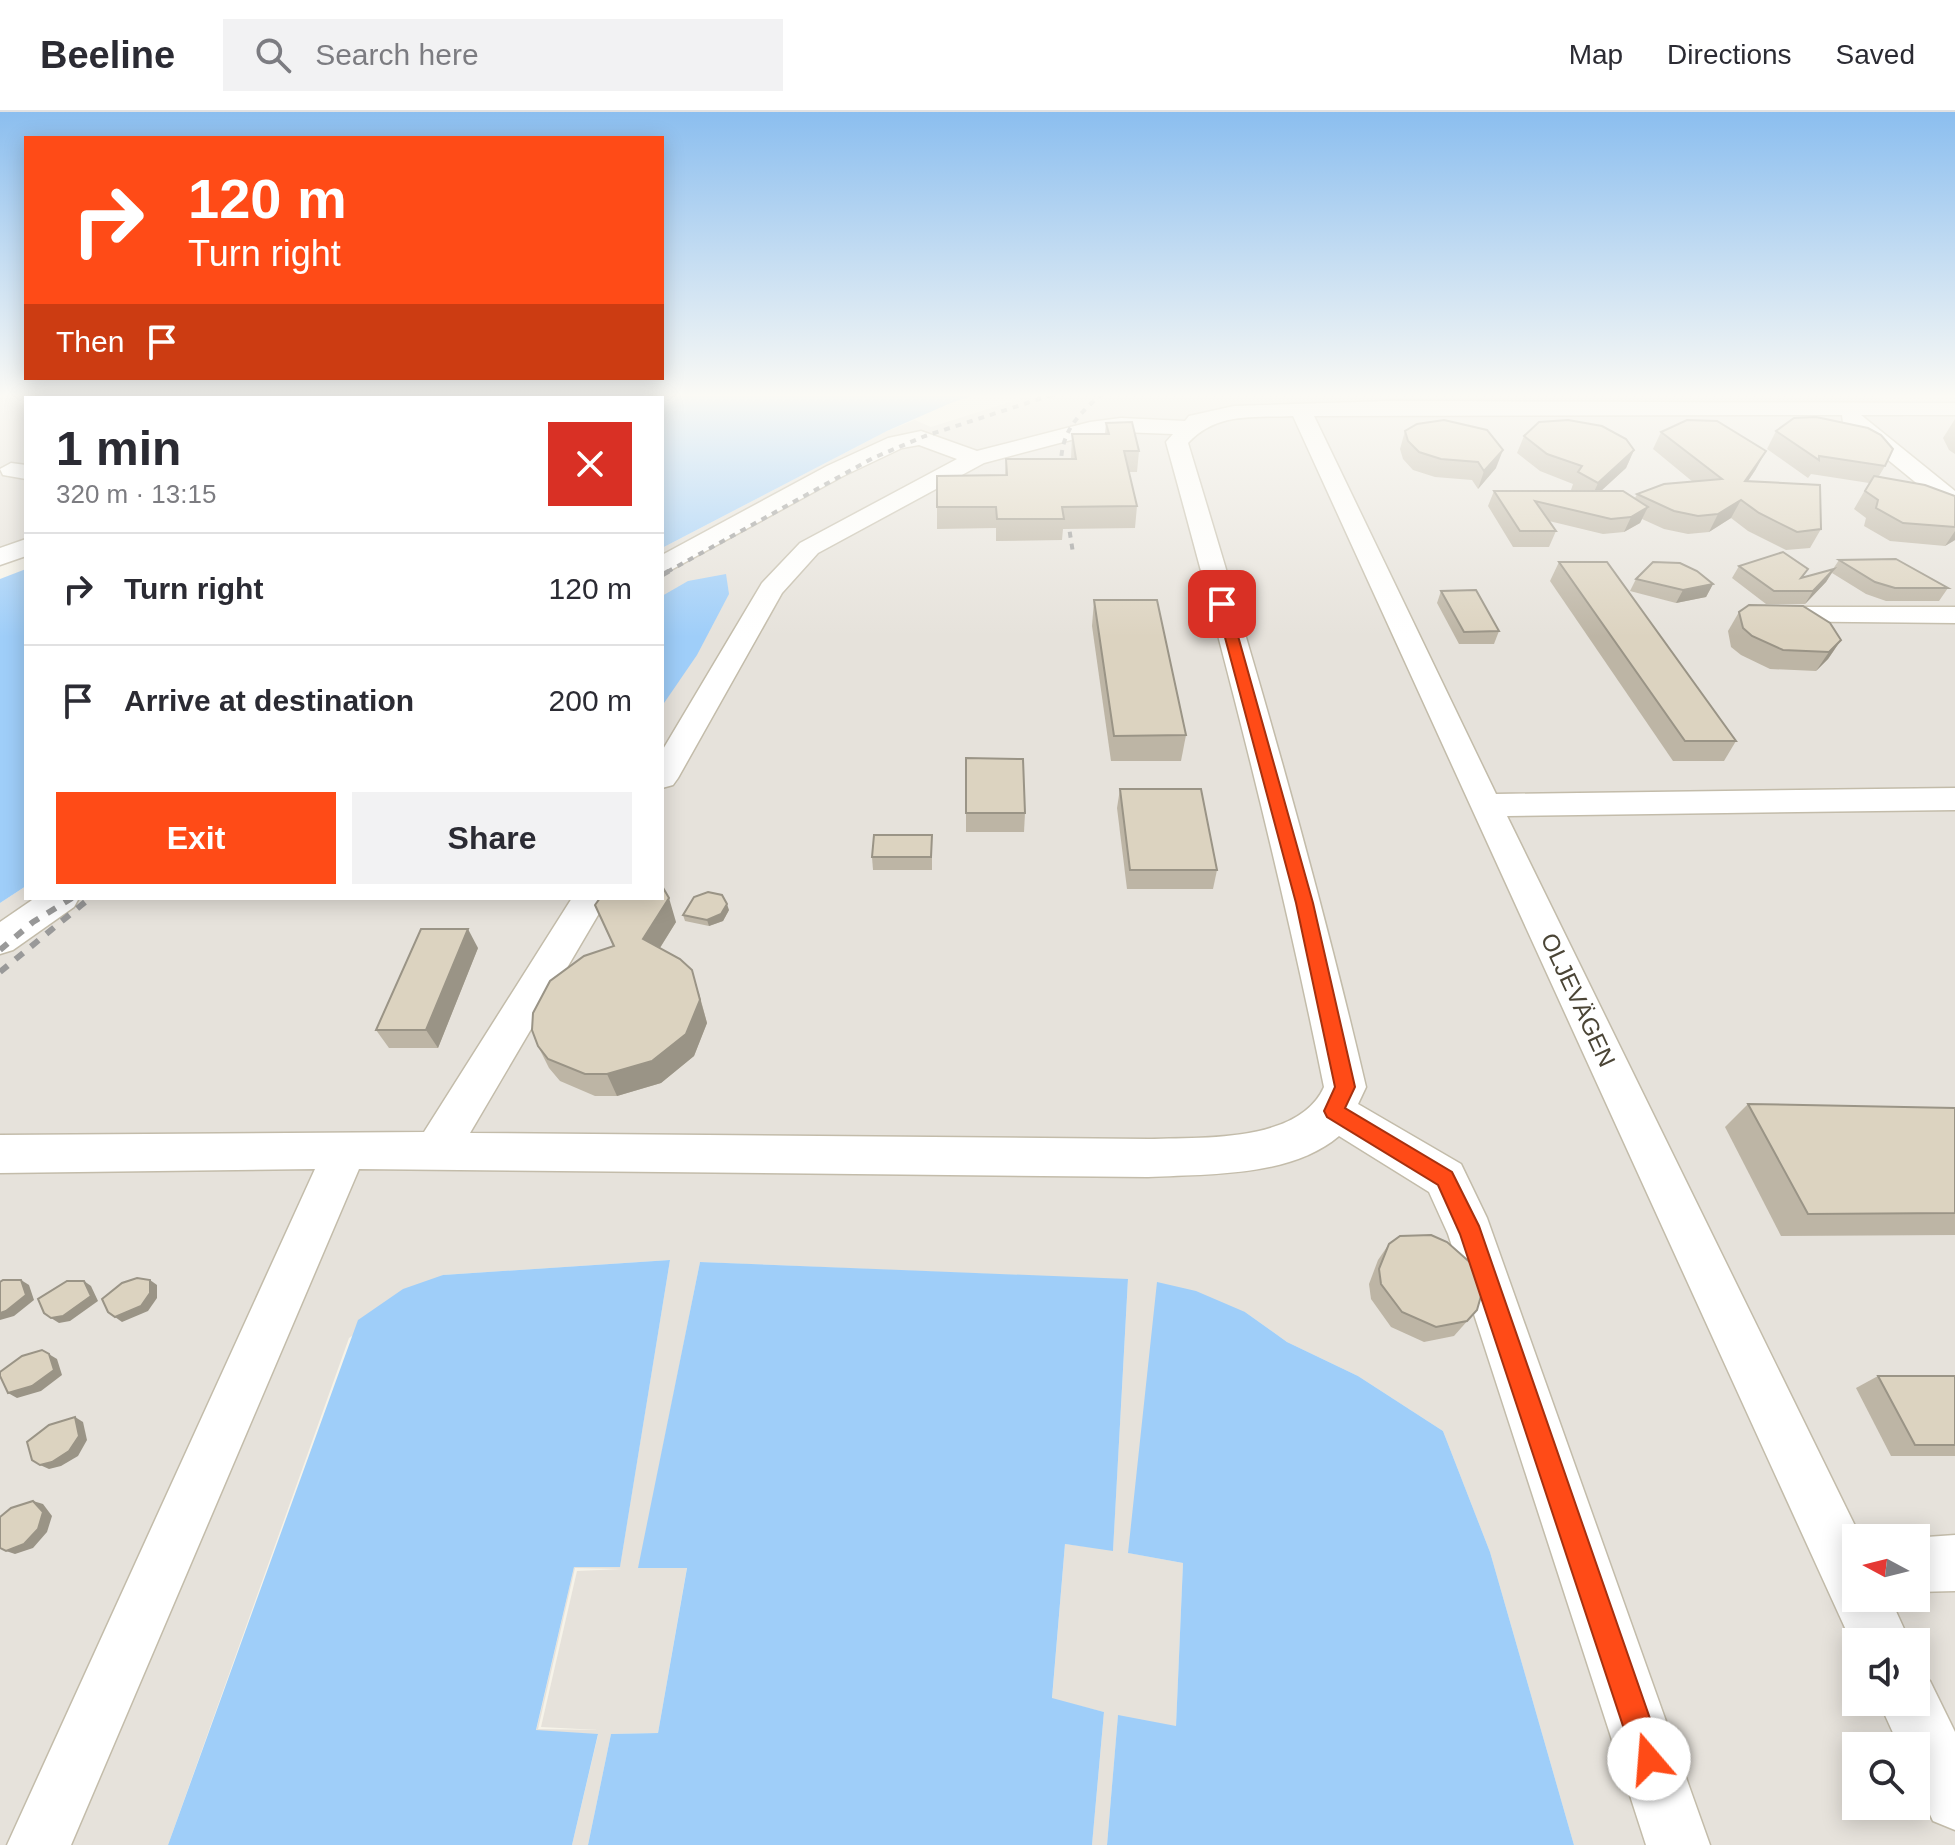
<!DOCTYPE html>
<html lang="en">
<head>
<meta charset="utf-8">
<style>
	body { margin:0; font-family:Helvetica,sans-serif; background:#f2f2f3; color:#2b2b33; height:100vh; display:flex; flex-direction:column; font-size:30px; white-space:nowrap }
	* { box-sizing:border-box; margin:0 }
	p { font-size:26px; color:#7c7c81 }
	.icon { flex:none; width:44px; height:44px; fill:none; stroke:currentColor; stroke-width:2; stroke-linecap:round; stroke-linejoin:round }
	.map { position:relative; flex:1; overflow:hidden }
	.details { position:absolute; left:24px; top:284px; width:640px; height:504px; display:flex; flex-direction:column; background:#fff; border-radius:0px; box-shadow:0 4px 20px #0003 }
	.details>* { flex:none }
	.banner { position:absolute; left:24px; top:24px; width:640px; height:244px; border-radius:0px; box-shadow:0 4px 20px #0003; background:#ff4b17; color:#fff; overflow:hidden }
	.needle { width:52px; rotate:277deg }
	.buttons { position:absolute; left:1842px; top:1412px; display:grid; gap:16px }
	.buttons a { display:grid; place-items:center; width:88px; height:88px; border-radius:0px; background:#fff; box-shadow:0 4px 20px #0003; font-size:40px }
	.pin { position:absolute; display:grid; place-items:center; width:68px; height:68px; color:#fff; margin:-34px; border-radius:16px; box-shadow:0 4px 12px #0006 }
	.me { position:absolute; width:88px; margin:-44px; rotate:342deg; stroke-linejoin:round; filter:drop-shadow(0 0 6px #0008) }
	.turn { display:flex; align-items:center; gap:28px; height:168px; padding:0 32px; font-size:36px }
	.turn .icon { width:104px; height:104px; stroke-width:2.5 }
	.turn b { display:block; font-size:56px; line-height:68px }
	.then { display:flex; align-items:center; height:76px; padding:0 32px; background:#0003; gap:16px; font-size:30px }
	.round { display:grid; place-items:center; flex:none; width:84px; height:84px; border-radius:0px; background:#f2f2f3 }
	.overview { display:flex; align-items:center; justify-content:space-between; height:136px; padding:0 32px }
	h1 { font-size:48px; font-weight:800; line-height:60px }
	.button { display:flex; gap:16px; margin-top:auto; padding:16px 32px }
	.button a { flex:1; height:92px; border-radius:0px; background:#ff4b17; color:#fff; font-size:32px; font-weight:800; line-height:92px; text-align:center }
	.button a+a { background:#f2f2f3; color:#2b2b33 }
	ul { padding:0; list-style:none }
	li { display:flex; align-items:center; gap:24px; height:112px; padding:0 32px; border-top:2px solid #e1e1e2 }
	li div { flex:1 }
	li b { display:block; font-size:30px }
	li em { font-style:normal }
	header { display:flex; align-items:center; gap:48px; box-sizing:border-box; height:112px; padding:0 40px; background:#fff; border-bottom:2px solid #e1e1e2 }
	header strong { font-size:38px }
	nav { display:flex; gap:44px; margin-inline-start:auto; font-size:28px }
	.search { width:560px; height:72px; background:#f2f2f3; display:flex; align-items:center; gap:20px; box-sizing:border-box; padding:0 28px; border-radius:0px; color:#7c7c81; font-size:30px }
	.map>svg:first-child { display:block }
	.industrial { fill:#e6e2db; fill-rule:evenodd }
	.water { fill:#9fcef9 }
	.pier { fill:#f6f3e9 }
	.lines { fill:none; stroke-linecap:round; stroke-linejoin:round }
	.minor-casing { stroke:#c3bcaa; stroke-width:3 }
	.minor { fill:#fff; fill-rule:evenodd }
	.rail-far2 { stroke:#999; stroke-width:4; stroke-dasharray:6 6; stroke-linecap:butt }
	.rail-far1 { stroke:#999; stroke-width:5; stroke-dasharray:8 8; stroke-linecap:butt }
	.rail { stroke:#999; stroke-width:6; stroke-dasharray:10 10; stroke-linecap:butt }
	.wall { fill:#bdb5a5 }
	.shaded-wall { fill:#9a9486 }
	.building { fill:#dcd3c0; stroke:#9a9486; stroke-width:2 }
	.route { fill:#ff4b17; stroke:#a6310f; stroke-width:2 }
	.labels { text-anchor:middle; stroke-width:8; stroke-linejoin:round; paint-order:stroke }
	.street-label { font-size:24px; fill:#4b4536; stroke:#fff }
</style>
</head>
<body>
<header>
<strong>Beeline</strong>
<div class="search"><svg class="icon" aria-label="search" viewBox="0 0 24 24"><circle cx="10" cy="10" r="6"/><path d="M15 15l6 6"/></svg>Search here</div>
<nav><a>Map</a><a>Directions</a><a>Saved</a></nav>
</header>
<div class="map">
<svg width="1955" height="1733" viewBox="0 0 1955 1733">
	<rect width="100%" height="100%" fill="#f6f3e9"/>
	<g class="industrial">
		<path d="M 0,282 L 265,282 L 261,286 L 26,286 L 26,435 L 0,445 Z"/>
		<path d="M 1035,282 L 1875,282 L 1904,305 L 1955,304 L 1955,1733 L 1574,1733 L 1490,1440 L 1443,1319 L 1358,1264 L 1287,1230 L 1245,1200 L 1129,1441 L 1183,1451 L 1176,1615 L 1118,1604 L 1107,1733 L 1092,1733 L 1104,1600 L 1052,1587 L 1065,1432 L 1113,1438 L 1128,1168 L 700,1150 L 639,1455 L 687,1455 L 658,1621 L 611,1622 L 588,1733 L 572,1733 L 598,1623 L 536,1619 L 574,1455 L 620,1454 L 670,1148 L 443,1163 L 349,1226 L 168,1733 L 0,1733 L 0,791 L 26,774 L 26,786 L 662,786 L 662,436 L 887,319 L 915,308 L 931,315 ZM 1856,1426 L 1916,1426 L 1916,1486 L 1856,1486 ZM 1856,1530 L 1916,1530 L 1916,1590 L 1856,1590 ZM 1856,1634 L 1916,1634 L 1916,1694 L 1856,1694 Z"/>
	</g>
	<g class="water">
		<path d="M 299,282 L 980,282 L 953,290 L 887,319 L 662,436 L 662,286 L 295,286 Z"/>
		<path d="M 26,457 L 26,774 L 0,791 L 0,467 Z"/>
		<path d="M 726,462 L 729,482 L 697,543 L 662,594 L 662,484 L 688,469 Z"/>
		<path d="M 670,1148 L 620,1455 L 574,1455 L 536,1618 L 598,1622 L 572,1733 L 168,1733 L 358,1208 L 403,1177 L 443,1163 Z"/>
		<path d="M 700,1150 L 1128,1167 L 1113,1439 L 1065,1432 L 1052,1586 L 1104,1600 L 1092,1733 L 588,1733 L 611,1622 L 658,1621 L 687,1456 L 638,1456 Z"/>
		<path d="M 1157,1170 L 1196,1179 L 1245,1200 L 1287,1230 L 1358,1264 L 1443,1319 L 1490,1440 L 1574,1733 L 1107,1733 L 1118,1603 L 1176,1614 L 1183,1451 L 1128,1441 Z"/>
	</g>
	<path class="pier" d="M 575,1456 L 622,1457 L 577,1459 L 541,1615 L 599,1618 L 538,1617 Z"/>
	<g class="lines">
		<g class="minor-casing">
			<g id="minor">
				<path d="M 253,282 L 275,282 L 273,286 L 251,286 Z"/>
				<path d="M 1390,289 L 1955,291 L 1955,303 L 1861,303 L 1955,379 L 1955,398 L 1947,396 L 1843,311 L 1842,303 L 1314,304 L 1496,682 L 1955,676 L 1955,698 L 1507,704 L 1861,1426 L 1856,1426 L 1856,1486 L 1890,1486 L 1910,1530 L 1856,1530 L 1856,1540 L 1293,304 C 1253,306 1217,300 1188,331 C 1253,545 1315,757 1366,975 L 1358,992 L 1461,1052 L 1487,1106 L 1710,1733 L 1646,1733 L 1448,1122 L 1429,1080 L 1339,1024 C 1291,1065 1208,1062 1148,1065 L 359,1057 L 71,1733 L 7,1733 L 315,1057 L 0,1061 L 0,1023 L 424,1020 L 572,786 L 608,786 L 470,1021 L 1148,1027 C 1202,1025 1299,1031 1324,975 C 1280,757 1225,544 1166,330 L 1173,322 L 1121,320 L 1090,323 L 984,351 L 818,441 L 782,481 L 678,666 L 673,673 L 662,676 L 662,639 L 762,471 L 800,431 L 957,347 L 919,333 L 902,336 L 843,364 L 671,458 L 662,461 L 662,443 L 827,354 L 888,326 L 921,319 L 977,339 L 1090,310 L 1121,306 L 1185,309 L 1189,304 L 1234,294 Z"/>
				<path d="M 11,351 L 26,353 L 26,367 L 3,363 L 0,357 Z"/>
				<path d="M 26,427 L 26,444 L 0,453 L 0,436 Z"/>
				<path d="M 1766,495 L 1955,495 L 1955,511 L 1756,509 L 1752,503 L 1756,497 Z"/>
				<path d="M 35,786 L 79,786 L 74,795 L 13,838 L 0,842 L 0,810 Z"/>
				<path d="M 1955,1423 L 1955,1479 L 1916,1480 L 1916,1426 L 1912,1426 Z"/>
				<path d="M 1916,1563 L 1930,1569 L 1955,1620 L 1955,1718 L 1933,1709 L 1916,1672 L 1916,1634 L 1899,1634 L 1879,1590 L 1916,1590 Z"/>
			</g>
		</g>
		<use href="#minor" class="minor"/>
		<g class="rail-far2">
			<path d="M 1062,368 C 1057,327 1071,308 1102,282"/>
			<path d="M 1066,396 L 1073,441"/>
			<path d="M 667,460 L 873,346 L 925,324 L 1055,282"/>
		</g>
		<path class="rail-far1" d="M 662,463 L 671,458"/>
		<g class="rail">
			<path d="M 0,838 L 33,810 L 72,786"/>
			<path d="M 0,860 L 90,786"/>
		</g>
	</g>
	<g class="wall">
		<path d="M 1955,307 L 1955,342 L 1949,338 L 1943,326 Z"/>
		<path d="M 1106,311 L 1139,339 L 1137,360 L 1129,360 L 1137,394 L 1135,416 L 1063,417 L 1062,428 L 996,429 L 996,416 L 937,417 L 937,395 L 1005,363 L 1006,347 L 1071,347 L 1072,322 L 1105,322 Z"/>
		<path d="M 1405,319 L 1496,356 L 1478,377 L 1472,368 L 1435,365 L 1413,358 L 1403,347 L 1400,337 Z"/>
		<path d="M 1776,319 L 1885,354 L 1879,364 L 1955,384 L 1955,428 L 1945,434 L 1890,429 L 1864,414 L 1866,406 L 1854,397 L 1869,371 L 1811,362 L 1808,366 L 1767,337 Z"/>
		<path d="M 1661,320 L 1756,357 L 1748,369 L 1821,417 L 1810,436 L 1786,438 L 1748,419 L 1731,406 L 1709,420 L 1688,422 L 1664,417 L 1642,407 L 1640,411 L 1624,420 L 1603,422 L 1549,409 L 1556,419 L 1549,435 L 1513,435 L 1488,394 L 1494,379 L 1572,379 L 1571,378 L 1573,372 L 1540,359 L 1517,341 L 1524,324 L 1634,338 L 1626,356 L 1601,379 L 1635,386 L 1637,382 L 1693,370 L 1653,337 Z"/>
		<path d="M 1839,448 L 1948,476 L 1939,489 L 1886,489 L 1866,482 L 1832,461 L 1826,470 L 1805,492 L 1766,492 L 1732,466 L 1739,454 L 1803,465 L 1833,457 Z"/>
		<path d="M 1559,450 L 1736,629 L 1724,649 L 1673,649 L 1550,469 Z"/>
		<path d="M 1636,467 L 1713,472 L 1706,485 L 1676,491 L 1630,479 Z"/>
		<path d="M 1441,479 L 1499,519 L 1494,532 L 1459,532 L 1437,491 Z"/>
		<path d="M 1094,488 L 1186,623 L 1181,649 L 1111,649 L 1092,514 Z"/>
		<path d="M 1739,500 L 1841,528 L 1828,547 L 1816,559 L 1770,557 L 1741,543 L 1731,535 L 1728,519 Z"/>
		<path d="M 966,646 L 1025,701 L 1024,720 L 966,720 Z"/>
		<path d="M 1120,677 L 1217,758 L 1213,777 L 1127,777 L 1117,696 Z"/>
		<path d="M 932,736 L 932,758 L 873,758 L 872,745 Z"/>
		<path d="M 595,793 L 676,810 L 660,836 L 699,881 L 707,911 L 694,944 L 661,971 L 617,984 L 595,984 L 560,969 L 549,956 L 538,934 L 613,834 Z"/>
		<path d="M 729,798 L 723,809 L 709,814 L 685,809 L 683,803 Z"/>
		<path d="M 478,836 L 438,936 L 389,936 L 376,918 Z"/>
		<path d="M 1748,992 L 1955,996 L 1955,1123 L 1781,1124 L 1725,1015 Z"/>
		<path d="M 1389,1132 L 1477,1198 L 1454,1224 L 1424,1230 L 1391,1215 L 1371,1187 L 1369,1172 L 1378,1148 Z"/>
		<path d="M 1878,1264 L 1955,1264 L 1955,1344 L 1891,1344 L 1856,1276 Z"/>
	</g>
	<g class="shaded-wall">
		<path d="M 1503,338 L 1496,356 L 1478,377 L 1484,359 Z"/>
		<path d="M 1634,338 L 1626,356 L 1590,389 L 1598,371 Z"/>
		<path d="M 1766,339 L 1756,357 L 1736,387 L 1745,369 Z"/>
		<path d="M 1741,388 L 1731,406 L 1709,420 L 1718,402 Z"/>
		<path d="M 1648,395 L 1640,411 L 1624,420 L 1631,405 Z"/>
		<path d="M 1955,419 L 1955,428 L 1945,434 Z"/>
		<path d="M 1834,457 L 1826,470 L 1805,492 L 1813,479 Z"/>
		<path d="M 1713,472 L 1706,485 L 1676,491 L 1683,478 Z"/>
		<path d="M 1841,528 L 1828,547 L 1816,559 L 1829,540 Z"/>
		<path d="M 669,786 L 676,810 L 651,850 L 643,827 Z"/>
		<path d="M 727,792 L 729,798 L 723,809 L 709,814 L 707,808 Z"/>
		<path d="M 468,817 L 478,836 L 438,936 L 426,918 Z"/>
		<path d="M 692,858 L 707,911 L 694,944 L 661,971 L 617,984 L 607,962 Z"/>
		<path d="M 21,1168 L 29,1173 L 34,1188 L 14,1204 L 0,1208 L 0,1201 Z"/>
		<path d="M 150,1168 L 157,1173 L 157,1186 L 148,1199 L 122,1210 L 115,1205 Z"/>
		<path d="M 84,1169 L 91,1174 L 98,1189 L 70,1209 L 59,1211 L 51,1206 Z"/>
		<path d="M 42,1238 L 57,1247 L 62,1263 L 41,1279 L 17,1286 L 8,1281 Z"/>
		<path d="M 75,1305 L 83,1310 L 87,1328 L 78,1344 L 61,1354 L 49,1357 L 40,1353 Z"/>
		<path d="M 33,1389 L 43,1392 L 52,1404 L 47,1420 L 33,1436 L 15,1442 L 6,1439 Z"/>
	</g>
	<g class="building">
		<path d="M 1816,305 L 1868,316 L 1881,323 L 1893,337 L 1885,354 L 1819,344 L 1819,348 L 1776,319 L 1794,306 Z"/>
		<path d="M 1444,308 L 1487,318 L 1503,338 L 1484,359 L 1478,350 L 1441,347 L 1419,340 L 1408,329 L 1405,319 L 1417,312 Z"/>
		<path d="M 1568,308 L 1602,314 L 1626,327 L 1634,338 L 1598,371 L 1578,360 L 1582,354 L 1547,342 L 1524,324 L 1539,310 Z"/>
		<path d="M 1687,308 L 1717,309 L 1766,339 L 1745,369 L 1820,373 L 1821,417 L 1797,420 L 1759,401 L 1741,388 L 1718,402 L 1698,404 L 1674,399 L 1637,382 L 1664,372 L 1722,367 L 1661,320 Z"/>
		<path d="M 1132,310 L 1139,339 L 1124,339 L 1137,394 L 1062,395 L 1064,407 L 997,407 L 996,395 L 937,395 L 937,364 L 1007,363 L 1006,347 L 1076,347 L 1072,322 L 1109,322 L 1106,311 Z"/>
		<path d="M 1874,364 L 1925,373 L 1955,384 L 1955,415 L 1903,411 L 1876,396 L 1878,388 L 1865,379 Z"/>
		<path d="M 1494,379 L 1623,379 L 1648,395 L 1631,405 L 1611,407 L 1535,389 L 1556,419 L 1520,419 Z"/>
		<path d="M 1783,440 L 1808,457 L 1801,466 L 1834,457 L 1813,479 L 1774,479 L 1739,454 Z"/>
		<path d="M 1896,447 L 1948,476 L 1895,476 L 1875,470 L 1839,448 Z"/>
		<path d="M 1559,450 L 1607,450 L 1736,629 L 1685,629 Z"/>
		<path d="M 1653,450 L 1680,451 L 1697,459 L 1713,472 L 1683,478 L 1636,467 Z"/>
		<path d="M 1476,478 L 1499,519 L 1464,520 L 1441,479 Z"/>
		<path d="M 1094,488 L 1157,488 L 1186,623 L 1114,624 Z"/>
		<path d="M 1749,493 L 1803,494 L 1830,511 L 1841,528 L 1829,540 L 1783,538 L 1752,524 L 1743,516 L 1739,500 Z"/>
		<path d="M 966,646 L 1023,647 L 1025,701 L 966,701 Z"/>
		<path d="M 1120,677 L 1201,677 L 1217,758 L 1130,758 Z"/>
		<path d="M 874,723 L 932,723 L 931,745 L 872,745 Z"/>
		<path d="M 662,774 L 669,786 L 643,827 L 680,847 L 692,858 L 700,888 L 686,922 L 652,949 L 607,962 L 585,962 L 548,947 L 538,934 L 532,918 L 533,901 L 550,869 L 584,844 L 614,834 L 595,793 L 600,786 L 662,786 Z"/>
		<path d="M 708,780 L 722,783 L 727,792 L 721,802 L 707,808 L 683,803 L 694,785 Z"/>
		<path d="M 421,817 L 468,817 L 426,918 L 376,918 Z"/>
		<path d="M 1748,992 L 1955,996 L 1955,1101 L 1808,1102 Z"/>
		<path d="M 1431,1123 L 1447,1130 L 1473,1153 L 1481,1184 L 1477,1198 L 1467,1209 L 1436,1215 L 1402,1200 L 1381,1172 L 1379,1157 L 1389,1132 L 1400,1124 Z"/>
		<path d="M 137,1166 L 150,1168 L 150,1181 L 141,1194 L 115,1205 L 108,1200 L 102,1187 L 122,1171 Z"/>
		<path d="M 3,1168 L 21,1168 L 26,1183 L 6,1199 L 0,1201 L 0,1170 Z"/>
		<path d="M 67,1169 L 84,1169 L 91,1184 L 63,1204 L 51,1206 L 44,1201 L 38,1187 Z"/>
		<path d="M 42,1238 L 49,1242 L 54,1258 L 32,1274 L 8,1281 L 0,1264 L 0,1260 L 22,1244 Z"/>
		<path d="M 1878,1264 L 1955,1264 L 1955,1333 L 1915,1333 Z"/>
		<path d="M 75,1305 L 79,1324 L 69,1339 L 52,1350 L 40,1353 L 32,1348 L 27,1330 L 49,1313 Z"/>
		<path d="M 33,1389 L 43,1400 L 38,1417 L 24,1432 L 6,1439 L 0,1436 L 0,1405 L 11,1396 Z"/>
	</g>
	<linearGradient id="sky" x2="0" y2="1"><stop stop-color="#8bbeef"/><stop offset="0.54" stop-color="#fbfaf5"/><stop offset="1" stop-color="#fbfaf5" stop-opacity="0"/></linearGradient>
	<rect width="1955" height="525" fill="url(#sky)"/>
	<path class="route" d="M 1222,488 L 1229,492 L 1313,791 L 1355,975 L 1345,996 L 1452,1060 L 1479,1114 L 1664,1647 L 1659,1657 L 1649,1662 L 1639,1657 L 1634,1647 L 1460,1122 L 1438,1073 L 1327,1005 L 1324,999 L 1335,975 L 1296,791 L 1216,492 Z"/>
	<g class="labels">
		<g class="street-label">
			<text transform="translate(1578 888) rotate(65)" y="8">OLJEVÄGEN</text>
		</g>
	</g>
</svg>
<div class="buttons">
<a><svg class="needle" viewBox="-14 -14 28 28"><path d="M0-13l5 13h-10z" fill="#e53935"/><path d="M0 13l5-13h-10z" fill="#7c7c81"/></svg></a>
<a><svg class="icon" aria-label="sound" viewBox="0 0 24 24"><path d="M4 9h4l5-4v14l-5-4H4zM17 9q2 3 0 6"/></svg></a>
<a><svg class="icon" aria-label="search" viewBox="0 0 24 24"><circle cx="10" cy="10" r="6"/><path d="M15 15l6 6"/></svg></a>
</div>
<div class="pin" style="left:1222px;top:492px;background:#d93025"><svg class="icon" aria-label="arrive" viewBox="0 0 24 24"><path d="M6 21V4h12l-3 4 3 4H6"/></svg></div>
<svg class="me" style="left:1649px;top:1647px" viewBox="-20 -20 40 40"><circle r="19" fill="#fff"/><path d="M0-13L10 11 0 6-10 11z" fill="#ff4b17"/></svg>
<div class="banner">
<div class="turn"><svg class="icon" aria-label="right" viewBox="0 0 24 24"><path d="M7 20v-9h11M14 6l5 5-5 5"/></svg><div><b>120 m</b>Turn right</div></div>
<div class="then">Then<svg class="icon" aria-label="arrive" viewBox="0 0 24 24"><path d="M6 21V4h12l-3 4 3 4H6"/></svg></div>
</div>
<section class="details">
<div class="overview"><div><h1>1 min</h1><p>320 m · 13:15</p></div><a class="round" style="background:#d93025;color:#fff"><svg class="icon" aria-label="close" viewBox="0 0 24 24"><path d="M6 6l12 12M18 6L6 18"/></svg></a></div>
<ul>
<li><svg class="icon" aria-label="right" viewBox="0 0 24 24"><path d="M7 20v-9h11M14 6l5 5-5 5"/></svg><div><b>Turn right</b></div><em>120 m</em></li>
<li><svg class="icon" aria-label="arrive" viewBox="0 0 24 24"><path d="M6 21V4h12l-3 4 3 4H6"/></svg><div><b>Arrive at destination</b></div><em>200 m</em></li>
</ul>
<div class="button"><a>Exit</a><a>Share</a></div>
</section>
</div>
</body>
</html>
